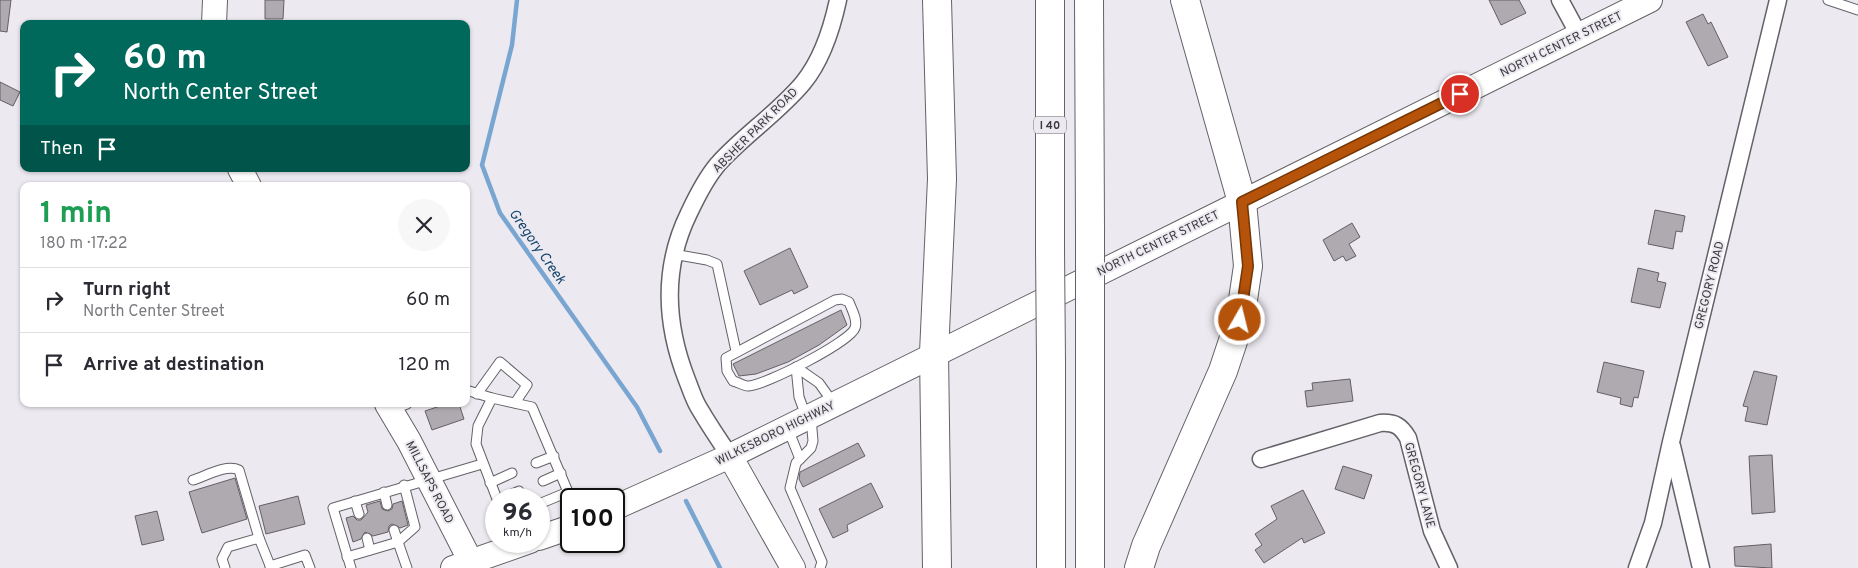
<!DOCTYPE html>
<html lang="en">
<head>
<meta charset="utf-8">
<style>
	body { margin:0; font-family:Overpass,sans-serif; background:#f7f7f7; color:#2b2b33; height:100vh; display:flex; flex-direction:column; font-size:19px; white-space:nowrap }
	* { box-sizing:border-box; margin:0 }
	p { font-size:16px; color:#7c7c81 }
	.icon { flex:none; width:28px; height:28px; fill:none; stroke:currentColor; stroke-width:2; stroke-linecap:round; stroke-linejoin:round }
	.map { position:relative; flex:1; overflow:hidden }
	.drawer { position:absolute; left:20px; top:182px; width:450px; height:225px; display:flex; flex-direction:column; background:#fff; border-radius:10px; box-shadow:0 1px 4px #0004 }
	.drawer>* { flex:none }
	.top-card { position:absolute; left:20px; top:20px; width:450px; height:152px; border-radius:10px; box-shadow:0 1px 4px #0004; background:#00695c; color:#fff; overflow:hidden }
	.speed { position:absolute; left:485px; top:488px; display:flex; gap:10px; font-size:25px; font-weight:700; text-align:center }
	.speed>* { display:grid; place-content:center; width:65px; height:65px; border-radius:50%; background:#fff; box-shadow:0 1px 4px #0004; line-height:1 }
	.speed small { font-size:12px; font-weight:400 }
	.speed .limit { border:2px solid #111; border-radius:8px; background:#fff; color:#111 }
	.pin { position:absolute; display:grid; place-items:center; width:42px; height:42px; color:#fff; margin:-21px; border:2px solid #fff; border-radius:50%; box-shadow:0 1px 5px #0007 }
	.me { position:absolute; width:55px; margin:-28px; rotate:8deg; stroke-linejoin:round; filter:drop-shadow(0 0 4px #0008) }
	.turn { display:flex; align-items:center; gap:18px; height:105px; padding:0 20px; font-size:22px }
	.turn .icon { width:65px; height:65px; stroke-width:2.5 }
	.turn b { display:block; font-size:35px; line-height:42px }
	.then { display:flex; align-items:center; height:48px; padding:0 20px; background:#0003; gap:10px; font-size:19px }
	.round { display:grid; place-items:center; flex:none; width:52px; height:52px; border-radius:26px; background:#f7f7f7 }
	.overview { display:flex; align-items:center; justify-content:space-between; height:85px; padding:0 20px }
	h1 { font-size:30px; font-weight:700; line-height:38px; color:#1e9e55 }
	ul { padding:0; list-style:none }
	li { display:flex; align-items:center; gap:15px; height:65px; padding:0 20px; border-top:1px solid #e1e1e2 }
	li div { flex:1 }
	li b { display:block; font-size:19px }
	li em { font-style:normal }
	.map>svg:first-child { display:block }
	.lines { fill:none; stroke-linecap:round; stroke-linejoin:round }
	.stream { stroke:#79a5d1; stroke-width:4.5 }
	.building { fill:#afa9b0; stroke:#645f65 }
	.lane-casing { stroke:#646168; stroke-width:11 }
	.street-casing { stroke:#646168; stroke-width:19 }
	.secondary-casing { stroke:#646168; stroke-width:26 }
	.highway-casing { stroke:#646168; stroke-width:30 }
	.lane { stroke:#fff; stroke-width:9 }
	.street { stroke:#fff; stroke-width:16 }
	.secondary { stroke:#fff; stroke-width:24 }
	.highway { stroke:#fff; stroke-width:28 }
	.highway-bridge-casing { stroke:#646168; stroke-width:30; stroke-linecap:butt }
	.highway-bridge { stroke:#fff; stroke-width:28 }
	.route-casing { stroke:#753606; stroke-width:12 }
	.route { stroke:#b45309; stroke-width:9 }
	.labels { text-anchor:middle; stroke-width:4; stroke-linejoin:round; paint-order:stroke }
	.shield { fill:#ece9f0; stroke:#6f6e72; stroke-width:1 }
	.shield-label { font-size:11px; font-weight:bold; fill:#3a393c }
	.street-label { font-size:12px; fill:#3a393c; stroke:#ece9f0 }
	.water-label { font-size:14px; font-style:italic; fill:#14456e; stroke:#ece9f0 }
</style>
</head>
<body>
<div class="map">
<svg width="1858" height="568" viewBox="0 0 1858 568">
	<rect width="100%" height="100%" fill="#ece9f0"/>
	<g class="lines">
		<g class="stream">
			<path d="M 517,0 L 512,45 L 482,165 L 500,213 L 637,407 L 660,451"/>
			<path d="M 686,501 L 720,568"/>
		</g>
	</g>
	<g class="building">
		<path d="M 0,0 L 11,0 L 7,32 L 0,31 Z"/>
		<path d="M 265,0 L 284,0 L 283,19 L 265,19 Z"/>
		<path d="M 1489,0 L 1519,0 L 1526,13 L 1501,25 Z"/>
		<path d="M 1703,14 L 1708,24 L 1711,22 L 1728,57 L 1708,66 L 1686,22 Z"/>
		<path d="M 0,82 L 20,92 L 13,106 L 0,100 Z"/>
		<path d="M 1655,210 L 1685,216 L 1682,232 L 1676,231 L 1673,249 L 1648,244 Z"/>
		<path d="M 1352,223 L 1360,237 L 1349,244 L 1356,256 L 1346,261 L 1343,256 L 1334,261 L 1323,240 Z"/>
		<path d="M 790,248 L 808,287 L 794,294 L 792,290 L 760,305 L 744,271 Z"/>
		<path d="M 1638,268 L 1659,273 L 1657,281 L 1666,283 L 1660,308 L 1631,302 Z"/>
		<path d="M 841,310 L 847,325 L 819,345 L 788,362 L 756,374 L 739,376 L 733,364 Z"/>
		<path d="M 1604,362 L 1644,371 L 1638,398 L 1634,397 L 1632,407 L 1620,404 L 1621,398 L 1597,392 Z"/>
		<path d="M 1754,371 L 1777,376 L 1767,425 L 1745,421 L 1748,407 L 1743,406 Z"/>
		<path d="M 1350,379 L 1353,401 L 1307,407 L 1305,391 L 1313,390 L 1312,383 Z"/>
		<path d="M 446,404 L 459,404 L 464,419 L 432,430 L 425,411 Z"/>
		<path d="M 858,443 L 865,456 L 803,487 L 799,479 L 800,472 Z"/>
		<path d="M 1772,455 L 1775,512 L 1752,514 L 1749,456 Z"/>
		<path d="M 1343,466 L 1372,475 L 1364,499 L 1335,489 Z"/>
		<path d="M 235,478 L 247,519 L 202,533 L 189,492 Z"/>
		<path d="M 871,483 L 883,507 L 847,525 L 848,531 L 833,538 L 819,509 Z"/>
		<path d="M 1303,490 L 1325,533 L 1304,543 L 1302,538 L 1264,563 L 1255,550 L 1262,545 L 1255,534 L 1277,519 L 1271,506 Z"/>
		<path d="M 298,496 L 305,524 L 266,534 L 259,506 Z"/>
		<path d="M 380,501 L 382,509 L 388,511 L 392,509 L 393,504 L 402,501 L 408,525 L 400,528 L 392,524 L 389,526 L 388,532 L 373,536 L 365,532 L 361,539 L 353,542 L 346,518 L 353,516 L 357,520 L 361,520 L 368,512 L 366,505 Z"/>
		<path d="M 157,511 L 164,540 L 142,545 L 135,516 Z"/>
		<path d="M 1771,544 L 1772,568 L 1735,566 L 1734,547 Z"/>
	</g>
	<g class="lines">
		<g class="lane-casing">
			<g id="lane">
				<path d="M 1828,0 L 1858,10"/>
				<path d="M 673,254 L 707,260 L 717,264 L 736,351"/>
				<path d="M 842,299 L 849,302 C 852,310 858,320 855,328 C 850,342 764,386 748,386 C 744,386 738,382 733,381 L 727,371 L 726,358 L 835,300 Z"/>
				<path d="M 466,390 L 492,398"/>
				<path d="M 477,394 L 500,362 L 527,385 L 515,403"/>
				<path d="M 391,410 L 407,404"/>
				<path d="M 806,416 L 799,397 L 796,367 L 819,383 L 834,404"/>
				<path d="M 811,418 L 813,441 L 811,448 L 796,463 L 790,488 L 822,562 L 820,568"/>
				<path d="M 788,429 L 800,459"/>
				<path d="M 536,463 L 554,456"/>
				<path d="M 193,480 C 206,476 226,464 239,470 L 259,538"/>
				<path d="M 543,481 L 561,473"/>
				<path d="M 490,483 L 512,473"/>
				<path d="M 384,492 L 387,505"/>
				<path d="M 497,499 L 476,444 L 478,426 L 492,398 L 532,407 L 571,499"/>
				<path d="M 501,499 L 519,491"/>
				<path d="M 355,501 L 359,514"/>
				<path d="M 539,504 L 568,492"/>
				<path d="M 394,530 L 398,542 L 415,527 L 404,485"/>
				<path d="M 367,538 L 370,550"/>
				<path d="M 347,557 L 398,542 L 407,568"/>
				<path d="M 270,566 L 305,555 L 310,568"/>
				<path d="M 225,568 L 222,559 L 228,547 L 259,538 L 271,568"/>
				<path d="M 351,568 L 333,508 L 482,464"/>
			</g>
		</g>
		<g class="street-casing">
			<g id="street">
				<path d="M 1560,0 L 1579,35"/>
				<path d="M 1672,446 L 1701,568"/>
				<path d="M 730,456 C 719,440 709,425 699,408 C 694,400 691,390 687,380 C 665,324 662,268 689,213 C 697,196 706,178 718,164 C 744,135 778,113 803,83 C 821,61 832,28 838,0"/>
				<path d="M 1261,459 L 1380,423 C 1395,422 1401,426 1408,438 L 1432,531 L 1449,568"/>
				<path d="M 1637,568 L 1653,523 L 1671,442 L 1778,0"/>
			</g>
		</g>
		<g class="secondary-casing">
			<g id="secondary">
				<path d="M 214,24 L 215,0"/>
				<path d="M 240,169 L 249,186"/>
				<path d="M 387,404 L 409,441 L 471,562"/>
				<path d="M 730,456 L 793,568"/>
				<path d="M 614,508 L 730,456 L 1650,0"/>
				<path d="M 539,538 L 571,527"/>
				<path d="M 453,568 L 530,541"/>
			</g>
		</g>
		<g class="highway-casing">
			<g id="highway">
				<path d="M 937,0 L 942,179 L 934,353 L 937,568"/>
				<path d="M 1050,0 L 1050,250"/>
				<path d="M 1089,0 L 1090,229"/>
				<path d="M 1051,361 L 1051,568"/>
				<path d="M 1090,361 L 1090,568"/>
				<path d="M 1139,568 L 1146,546 L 1223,371 L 1240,320 L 1248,266 L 1242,202 L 1185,0"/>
			</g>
		</g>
		<use href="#lane" class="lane"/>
		<use href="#street" class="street"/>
		<use href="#secondary" class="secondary"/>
		<use href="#highway" class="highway"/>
		<g class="highway-bridge-casing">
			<g id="highway-bridge">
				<path d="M 1090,229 L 1090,361"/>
				<path d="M 1050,250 L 1051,361"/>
			</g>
		</g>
		<use href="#highway-bridge" class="highway-bridge"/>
	</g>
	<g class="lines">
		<g class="route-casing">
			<path id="route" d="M 1240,320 L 1248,266 L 1242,202 L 1460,94"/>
		</g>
		<use href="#route" class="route"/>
	</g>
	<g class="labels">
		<rect class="shield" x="1034" y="116.5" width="32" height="17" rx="4"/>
		<g class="shield-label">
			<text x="1050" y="129">I 40</text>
		</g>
		<g class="street-label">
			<text transform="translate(1561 44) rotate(-26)" y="4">NORTH CENTER STREET</text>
			<text transform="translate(755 130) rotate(-45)" y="4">ABSHER PARK ROAD</text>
			<text transform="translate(1158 243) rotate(-26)" y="4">NORTH CENTER STREET</text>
			<text transform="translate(1709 285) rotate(-76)" y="4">GREGORY ROAD</text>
			<text transform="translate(775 433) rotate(-26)" y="4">WILKESBORO HIGHWAY</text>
			<text transform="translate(430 482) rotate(63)" y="4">MILLSAPS ROAD</text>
			<text transform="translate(1420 485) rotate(75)" y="4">GREGORY LANE</text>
		</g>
		<g class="water-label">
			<text transform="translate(538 246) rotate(55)" y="5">Gregory Creek</text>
		</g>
	</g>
</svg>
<div class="speed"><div>96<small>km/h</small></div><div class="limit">100</div></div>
<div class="pin" style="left:1460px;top:94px;background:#d93025"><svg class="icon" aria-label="arrive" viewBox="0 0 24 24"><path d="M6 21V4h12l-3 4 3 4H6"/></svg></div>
<svg class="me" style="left:1240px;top:320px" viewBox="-20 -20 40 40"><circle r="17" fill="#b45309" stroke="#fff" stroke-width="3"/><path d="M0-11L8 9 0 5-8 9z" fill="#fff"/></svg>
<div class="top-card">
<div class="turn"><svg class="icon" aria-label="right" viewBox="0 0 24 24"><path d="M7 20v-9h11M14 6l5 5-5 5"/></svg><div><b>60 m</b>North Center Street</div></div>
<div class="then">Then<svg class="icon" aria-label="arrive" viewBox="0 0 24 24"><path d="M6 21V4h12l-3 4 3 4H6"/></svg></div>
</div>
<section class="drawer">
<div class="overview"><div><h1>1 min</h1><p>180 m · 17:22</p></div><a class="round"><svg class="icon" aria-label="close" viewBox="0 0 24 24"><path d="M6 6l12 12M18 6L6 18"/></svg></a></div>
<ul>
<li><svg class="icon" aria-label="right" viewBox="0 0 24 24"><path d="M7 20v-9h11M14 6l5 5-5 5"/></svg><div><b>Turn right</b><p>North Center Street</p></div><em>60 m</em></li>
<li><svg class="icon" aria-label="arrive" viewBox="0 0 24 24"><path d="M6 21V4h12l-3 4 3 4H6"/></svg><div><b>Arrive at destination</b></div><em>120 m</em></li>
</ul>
</section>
</div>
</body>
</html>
